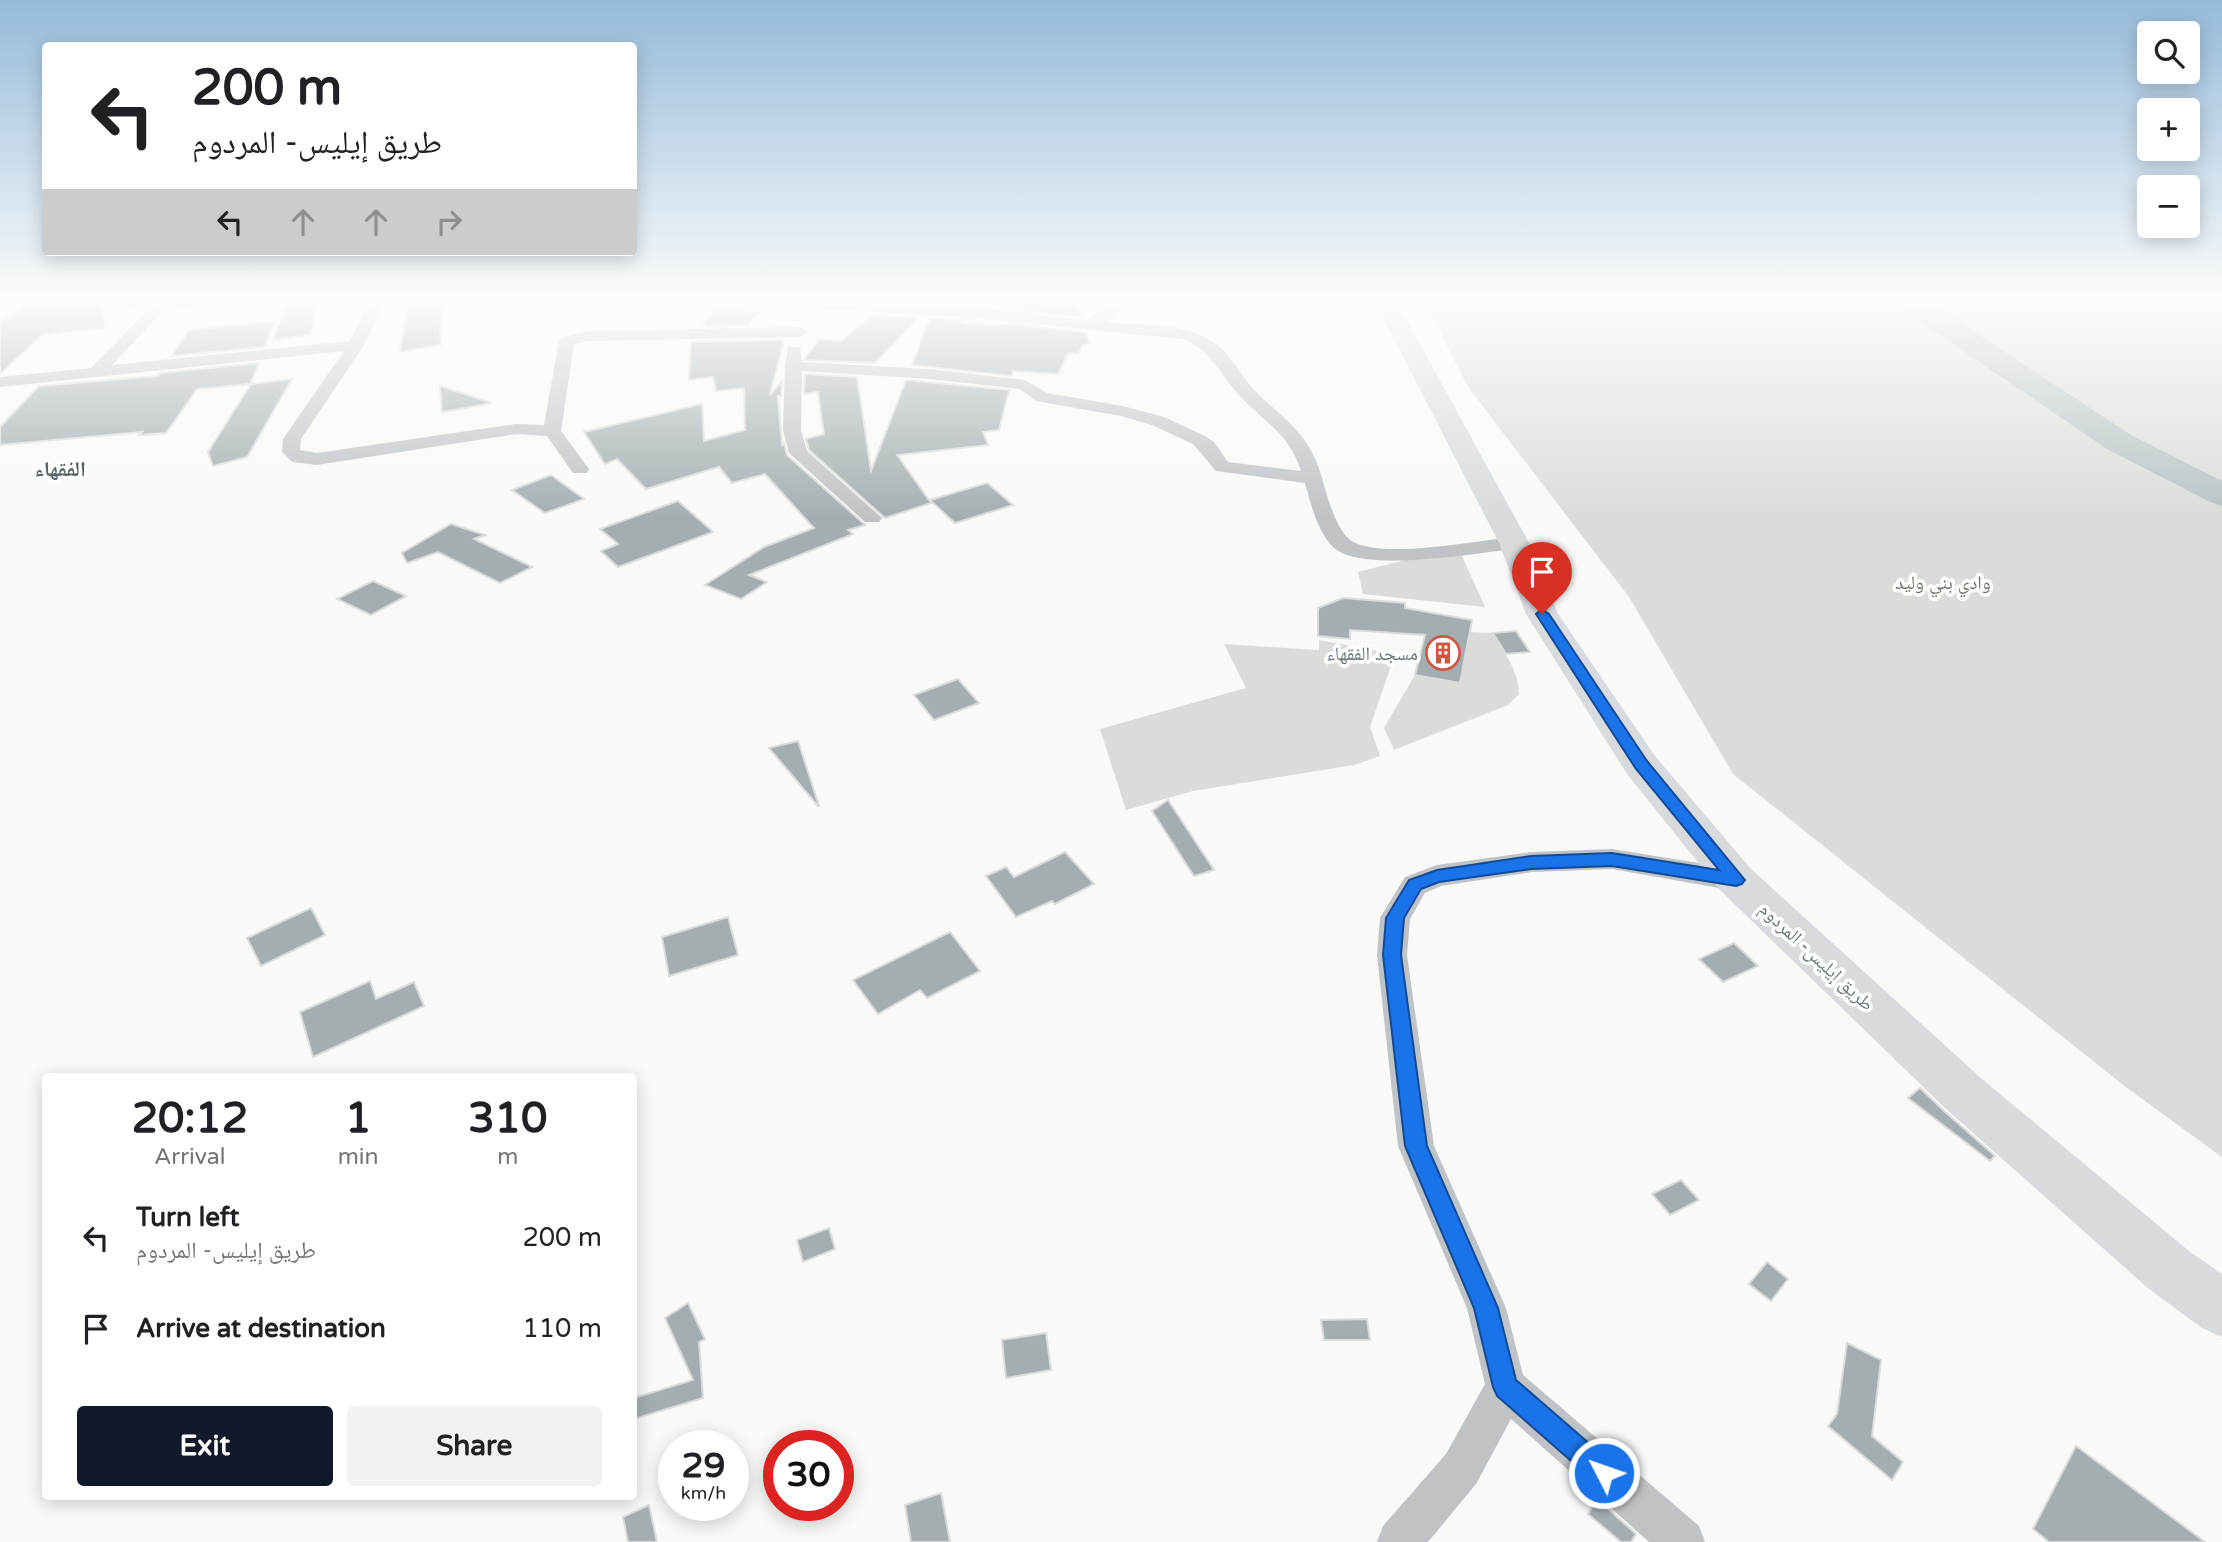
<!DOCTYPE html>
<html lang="en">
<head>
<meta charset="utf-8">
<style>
	body { margin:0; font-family:"Varela Round","Noto Naskh Arabic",sans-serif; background:#f2f2f2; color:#202124; height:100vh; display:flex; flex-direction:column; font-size:26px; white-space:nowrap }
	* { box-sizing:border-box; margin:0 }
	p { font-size:23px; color:#757577 }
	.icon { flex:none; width:38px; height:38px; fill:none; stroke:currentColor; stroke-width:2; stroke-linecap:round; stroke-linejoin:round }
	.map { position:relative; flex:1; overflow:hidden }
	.side { position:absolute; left:42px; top:1073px; width:595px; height:427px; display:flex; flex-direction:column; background:#fff; border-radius:7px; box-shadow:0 4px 18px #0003 }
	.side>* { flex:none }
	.banner { position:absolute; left:42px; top:42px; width:595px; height:214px; border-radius:7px; box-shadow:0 4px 18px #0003; background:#fff; color:#202124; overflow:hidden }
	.fabs { position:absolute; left:2137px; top:21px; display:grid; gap:14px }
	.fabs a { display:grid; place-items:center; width:63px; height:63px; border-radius:7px; background:#fff; box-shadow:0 4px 18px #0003; font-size:35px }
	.speed { position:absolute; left:658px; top:1430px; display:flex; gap:14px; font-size:35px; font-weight:700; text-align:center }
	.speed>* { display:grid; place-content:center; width:91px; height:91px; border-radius:50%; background:#fff; box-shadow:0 4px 18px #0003; line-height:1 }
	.speed small { font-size:18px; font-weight:400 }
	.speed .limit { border:10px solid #d22; background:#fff; color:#111 }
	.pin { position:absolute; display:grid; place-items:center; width:60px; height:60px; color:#fff; margin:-72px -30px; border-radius:50% 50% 50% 0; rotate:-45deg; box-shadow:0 0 7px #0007 }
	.pin .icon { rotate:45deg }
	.me { position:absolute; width:77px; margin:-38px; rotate:311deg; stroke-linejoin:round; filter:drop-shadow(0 0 5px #0008) }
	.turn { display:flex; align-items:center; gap:24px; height:147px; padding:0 35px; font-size:32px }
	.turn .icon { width:91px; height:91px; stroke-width:2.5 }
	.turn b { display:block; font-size:49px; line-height:60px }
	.lanes { display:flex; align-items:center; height:66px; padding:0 35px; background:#0003; justify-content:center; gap:35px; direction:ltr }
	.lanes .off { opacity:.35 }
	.eta { display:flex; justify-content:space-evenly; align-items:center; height:119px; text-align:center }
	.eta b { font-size:42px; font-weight:800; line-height:49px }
	.primary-button { display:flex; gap:14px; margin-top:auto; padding:14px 35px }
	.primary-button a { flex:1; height:80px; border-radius:7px; background:#111827; color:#fff; font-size:28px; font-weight:800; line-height:80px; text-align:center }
	.primary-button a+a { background:#f2f2f2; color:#202124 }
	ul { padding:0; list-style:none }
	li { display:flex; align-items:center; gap:21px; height:91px; padding:0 35px }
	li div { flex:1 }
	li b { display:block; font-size:26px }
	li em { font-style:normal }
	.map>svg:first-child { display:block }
	.green { fill:#daddd7 }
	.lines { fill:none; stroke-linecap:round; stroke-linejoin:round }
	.river { fill:#b7c2c5; fill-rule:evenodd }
	.building { fill:#a4aeb1; stroke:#dbdbd9; stroke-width:2 }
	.minor { fill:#bfc3c6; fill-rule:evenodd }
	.trunk { fill:#d7dbdd; fill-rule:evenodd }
	.route { fill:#1a73e8; stroke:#114b97; stroke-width:2 }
	.labels { text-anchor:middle; stroke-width:7; stroke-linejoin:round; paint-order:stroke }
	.park-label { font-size:19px; fill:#6a7766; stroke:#fff }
	.poi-label { font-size:19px; fill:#67777e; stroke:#fff; text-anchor:end }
	.street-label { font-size:19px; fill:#67777e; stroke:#fff }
	.far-district-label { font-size:21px; font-weight:bold; fill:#59646a; stroke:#fff }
</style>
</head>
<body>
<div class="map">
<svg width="2222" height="1542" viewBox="0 0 2222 1542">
	<rect width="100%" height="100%" fill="#f9f9f7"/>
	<g class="green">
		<path d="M 1425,302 L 2222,302 L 2222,1157 L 2127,1088 L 1733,774 L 1629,597 L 1468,387 Z"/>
		<path d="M 1452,552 L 1462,556 L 1485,607 L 1363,594 L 1358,572 L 1417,557 Z"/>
		<path d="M 1470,632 L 1493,633 C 1504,651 1519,672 1519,694 L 1508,705 L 1394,750 L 1384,728 L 1415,675 L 1460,683 Z"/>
		<path d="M 1319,640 L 1395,654 L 1370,727 L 1380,756 L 1354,765 L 1193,791 L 1126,810 L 1100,729 L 1246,688 L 1224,644 L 1319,650 Z"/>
	</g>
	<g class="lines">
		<path class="river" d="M 1897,302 L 1929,302 L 2131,435 L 2222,481 L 2222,506 L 2210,502 L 2107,449 L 1900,308 Z"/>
	</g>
	<g class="building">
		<path d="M 32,302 L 96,302 L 104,308 L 104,328 L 42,335 L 0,374 L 0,322 Z"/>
		<path d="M 319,302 L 310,335 L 273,340 L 285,306 Z"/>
		<path d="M 408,302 L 445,302 L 440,329 L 441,345 L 400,352 Z"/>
		<path d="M 1012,302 L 1077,302 L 1082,317 L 1013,310 Z"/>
		<path d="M 715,310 L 760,312 L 748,325 L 701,326 Z"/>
		<path d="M 872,315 L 919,317 L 875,363 L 804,360 L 819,339 L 841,341 Z"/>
		<path d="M 930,318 L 962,320 L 961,323 L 1016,325 L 1086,332 L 1090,343 L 1083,345 L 1078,354 L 1068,353 L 1058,374 L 1013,371 L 1012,376 L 912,365 Z"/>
		<path d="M 275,321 L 265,347 L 171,356 L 189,330 Z"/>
		<path d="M 784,340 L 770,395 L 782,381 L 781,396 L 778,396 L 782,445 L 784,444 L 787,455 L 865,525 L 848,530 L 853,534 L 749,575 L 767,582 L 741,599 L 705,585 L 764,547 L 814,528 L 765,474 L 732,483 L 719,467 L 646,489 L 617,459 L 605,464 L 584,432 L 702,404 L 704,441 L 745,430 L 744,388 L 716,391 L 713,377 L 689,380 L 691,342 Z"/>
		<path d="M 259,363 L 250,384 L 197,389 L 166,433 L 139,435 L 142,432 L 0,445 L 0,427 L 39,386 L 158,376 L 160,373 Z"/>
		<path d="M 805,374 L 857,377 L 871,471 L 906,380 L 1009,390 L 999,430 L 983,432 L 988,445 L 897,455 L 931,503 L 885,518 L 809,450 L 806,439 L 824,434 L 818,392 L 804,394 Z"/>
		<path d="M 292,379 L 247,457 L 213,466 L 208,452 L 251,384 Z"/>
		<path d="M 440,386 L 492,403 L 442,412 Z"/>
		<path d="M 551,475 L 584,499 L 545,513 L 512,490 Z"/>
		<path d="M 987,483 L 1013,505 L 955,523 L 930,500 Z"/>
		<path d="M 678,501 L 713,532 L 618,567 L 601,551 L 618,544 L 600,529 Z"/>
		<path d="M 451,524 L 485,535 L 474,539 L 532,567 L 500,583 L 438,552 L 407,563 L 402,553 Z"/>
		<path d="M 373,581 L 406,596 L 371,615 L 337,599 Z"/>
		<path d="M 1343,598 L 1405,603 L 1405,608 L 1472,620 L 1460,683 L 1415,675 L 1425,635 L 1350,630 L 1350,639 L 1318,636 L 1318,608 Z"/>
		<path d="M 1516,631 L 1530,652 L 1506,654 L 1493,633 Z"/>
		<path d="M 958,679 L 979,703 L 934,720 L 914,695 Z"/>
		<path d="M 798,741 L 819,806 L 818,806 L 769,748 Z"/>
		<path d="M 1168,800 L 1214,870 L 1194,876 L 1152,811 Z"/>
		<path d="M 1065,852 L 1094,884 L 1055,904 L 1052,901 L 1016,917 L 986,876 L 1006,867 L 1014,877 Z"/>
		<path d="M 311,908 L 325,935 L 261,966 L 247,938 Z"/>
		<path d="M 728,917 L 738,955 L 669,976 L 662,937 Z"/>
		<path d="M 950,932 L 980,971 L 927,998 L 920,990 L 878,1014 L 853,980 Z"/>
		<path d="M 1734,943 L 1758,966 L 1723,982 L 1699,959 Z"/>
		<path d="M 370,981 L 376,999 L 414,982 L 424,1006 L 313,1057 L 300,1012 Z"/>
		<path d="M 1920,1088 L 1944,1111 L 1995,1156 L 1990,1161 L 1908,1098 Z"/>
		<path d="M 1681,1180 L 1699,1200 L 1670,1215 L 1652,1194 Z"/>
		<path d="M 829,1228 L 835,1249 L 803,1262 L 797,1240 Z"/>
		<path d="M 1767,1262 L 1788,1279 L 1771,1301 L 1749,1284 Z"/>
		<path d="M 688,1303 L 705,1339 L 699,1342 L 703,1398 L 634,1419 L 634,1398 L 693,1380 L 665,1318 Z"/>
		<path d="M 1367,1319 L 1370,1340 L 1324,1340 L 1321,1320 Z"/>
		<path d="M 1046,1333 L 1051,1370 L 1006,1378 L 1002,1340 Z"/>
		<path d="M 1847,1343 L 1881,1360 L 1872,1436 L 1903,1462 L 1892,1480 L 1828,1426 L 1837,1414 Z"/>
		<path d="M 2076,1446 L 2205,1542 L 2049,1542 L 2033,1529 Z"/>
		<path d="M 941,1493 L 950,1542 L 911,1542 L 905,1505 Z"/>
		<path d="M 1597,1499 L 1636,1534 L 1631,1542 L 1621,1542 L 1588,1514 Z"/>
		<path d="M 649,1505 L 657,1542 L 628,1542 L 623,1517 Z"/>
	</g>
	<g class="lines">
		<g class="minor">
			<path d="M 99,302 L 231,302 L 224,306 L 165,309 L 112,365 L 350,341 L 369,302 L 384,302 L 364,345 L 301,439 L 300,450 L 317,453 L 516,424 L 544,425 L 559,341 L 561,338 L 588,331 L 800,327 L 808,332 L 800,337 L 588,341 L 574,344 L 561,431 L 589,469 L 587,473 L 573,473 L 547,436 L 516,434 L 317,465 L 292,462 L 282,452 L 283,439 L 344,351 L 0,387 L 0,377 L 91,368 L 149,309 L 106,306 Z"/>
			<path d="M 765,302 L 860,302 L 975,308 L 1085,320 L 1122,302 L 1142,302 L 1105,322 C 1142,326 1194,321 1222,349 C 1236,363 1244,381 1259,395 C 1281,416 1305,432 1317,463 C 1325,483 1333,533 1355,543 C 1390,558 1474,541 1514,537 L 1521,539 L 1524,543 L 1521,547 L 1514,549 C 1476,553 1361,574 1333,547 C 1317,531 1311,504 1305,483 L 1216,471 L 1193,444 L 1152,425 L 1121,416 L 1036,401 L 1020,389 L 929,379 L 802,371 L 801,430 L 807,451 L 882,518 L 879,522 L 865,522 L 789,453 L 783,430 L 785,366 L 788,347 L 800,347 L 802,362 L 929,369 L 1025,380 L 1047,393 L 1123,406 L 1164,417 L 1205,436 L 1214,442 L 1228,462 L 1301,471 C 1289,433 1265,423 1240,396 C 1220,374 1212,351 1183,339 L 975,318 L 772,306 Z"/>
			<path d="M 1612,849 L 1736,869 L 1746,872 L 1750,880 L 1746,888 L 1736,891 L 1612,869 L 1532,872 L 1441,886 L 1425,893 L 1410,919 L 1407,955 L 1434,1146 L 1506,1308 L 1523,1375 L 1699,1526 L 1705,1542 L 1649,1542 L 1511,1419 L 1476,1484 L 1428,1542 L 1377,1542 L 1383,1526 L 1446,1454 L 1485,1384 L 1467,1308 L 1398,1146 L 1377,955 L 1380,918 L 1405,877 L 1437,865 L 1532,852 Z"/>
		</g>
		<path class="trunk" d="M 1375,302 L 1397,302 L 1529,543 L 1558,614 L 1655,756 L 1751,869 L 1982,1079 L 2189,1251 L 2222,1274 L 2222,1337 L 2202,1328 L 2149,1289 L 1946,1109 L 1721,891 L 1627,774 L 1526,614 L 1499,543 Z"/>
	</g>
	<linearGradient id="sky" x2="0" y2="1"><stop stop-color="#94bada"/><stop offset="0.58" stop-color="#fcfcfb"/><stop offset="1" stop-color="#fcfcfb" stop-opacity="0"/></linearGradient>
	<rect width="2222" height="518" fill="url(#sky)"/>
	<path class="route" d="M 1542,609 L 1549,614 L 1647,761 L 1745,880 L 1742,884 L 1736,886 L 1612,866 L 1531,869 L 1439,882 L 1421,889 L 1404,918 L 1401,955 L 1427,1146 L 1498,1308 L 1516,1380 L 1613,1464 L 1617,1473 L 1613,1482 L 1604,1486 L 1595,1482 L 1497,1396 L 1493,1387 L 1474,1308 L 1405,1146 L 1383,955 L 1386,918 L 1409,880 L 1437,870 L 1531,856 L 1612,853 L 1719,870 L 1636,769 L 1536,614 Z"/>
	<defs>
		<g id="building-ring" transform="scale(1.75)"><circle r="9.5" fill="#fff" stroke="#cd5743" stroke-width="1.5"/><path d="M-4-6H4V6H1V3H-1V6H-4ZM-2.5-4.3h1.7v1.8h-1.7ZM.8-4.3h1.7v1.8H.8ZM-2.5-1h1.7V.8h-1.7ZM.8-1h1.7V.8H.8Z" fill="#cd5743"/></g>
	</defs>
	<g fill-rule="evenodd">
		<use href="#building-ring" x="1443" y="653"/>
	</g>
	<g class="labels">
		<g class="park-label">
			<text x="1943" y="589">وادي بني وليد</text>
		</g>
		<g class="poi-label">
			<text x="1418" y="660">مسجد الفقهاء</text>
		</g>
		<g class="street-label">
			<text transform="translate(1817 956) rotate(43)" y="7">طريق إيليس- المردوم</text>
		</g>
		<g class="far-district-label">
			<text x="60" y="476">الفقهاء</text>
		</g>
	</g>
</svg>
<div class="fabs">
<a><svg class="icon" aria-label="search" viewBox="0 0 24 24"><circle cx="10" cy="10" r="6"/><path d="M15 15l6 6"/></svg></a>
<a>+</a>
<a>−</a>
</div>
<div class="speed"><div>29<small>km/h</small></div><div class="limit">30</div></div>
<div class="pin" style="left:1542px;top:614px;background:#d93025"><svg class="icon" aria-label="arrive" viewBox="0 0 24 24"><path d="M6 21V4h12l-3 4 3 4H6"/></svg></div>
<svg class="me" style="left:1604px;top:1473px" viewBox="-20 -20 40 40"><circle r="17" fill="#1a73e8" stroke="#fff" stroke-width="3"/><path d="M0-11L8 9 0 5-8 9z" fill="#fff"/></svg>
<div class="banner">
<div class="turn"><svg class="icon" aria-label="left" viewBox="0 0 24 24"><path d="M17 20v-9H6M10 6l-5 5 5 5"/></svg><div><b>200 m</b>طريق إيليس- المردوم</div></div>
<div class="lanes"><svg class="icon" aria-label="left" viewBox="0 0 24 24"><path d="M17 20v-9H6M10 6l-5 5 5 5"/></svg><svg class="icon off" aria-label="ahead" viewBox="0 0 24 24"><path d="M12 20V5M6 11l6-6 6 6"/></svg><svg class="icon off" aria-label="ahead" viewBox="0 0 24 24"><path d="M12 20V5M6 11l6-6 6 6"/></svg><svg class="icon off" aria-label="right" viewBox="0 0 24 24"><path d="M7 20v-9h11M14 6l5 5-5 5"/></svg></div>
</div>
<section class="side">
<div class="eta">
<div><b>20:12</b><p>Arrival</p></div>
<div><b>1</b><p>min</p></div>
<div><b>310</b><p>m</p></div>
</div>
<ul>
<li><svg class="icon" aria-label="left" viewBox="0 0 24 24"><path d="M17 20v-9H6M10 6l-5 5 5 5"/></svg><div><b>Turn left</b><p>طريق إيليس- المردوم</p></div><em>200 m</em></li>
<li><svg class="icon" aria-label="arrive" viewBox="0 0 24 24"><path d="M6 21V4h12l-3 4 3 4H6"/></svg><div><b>Arrive at destination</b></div><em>110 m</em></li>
</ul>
<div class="primary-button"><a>Exit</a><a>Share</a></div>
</section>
</div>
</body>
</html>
